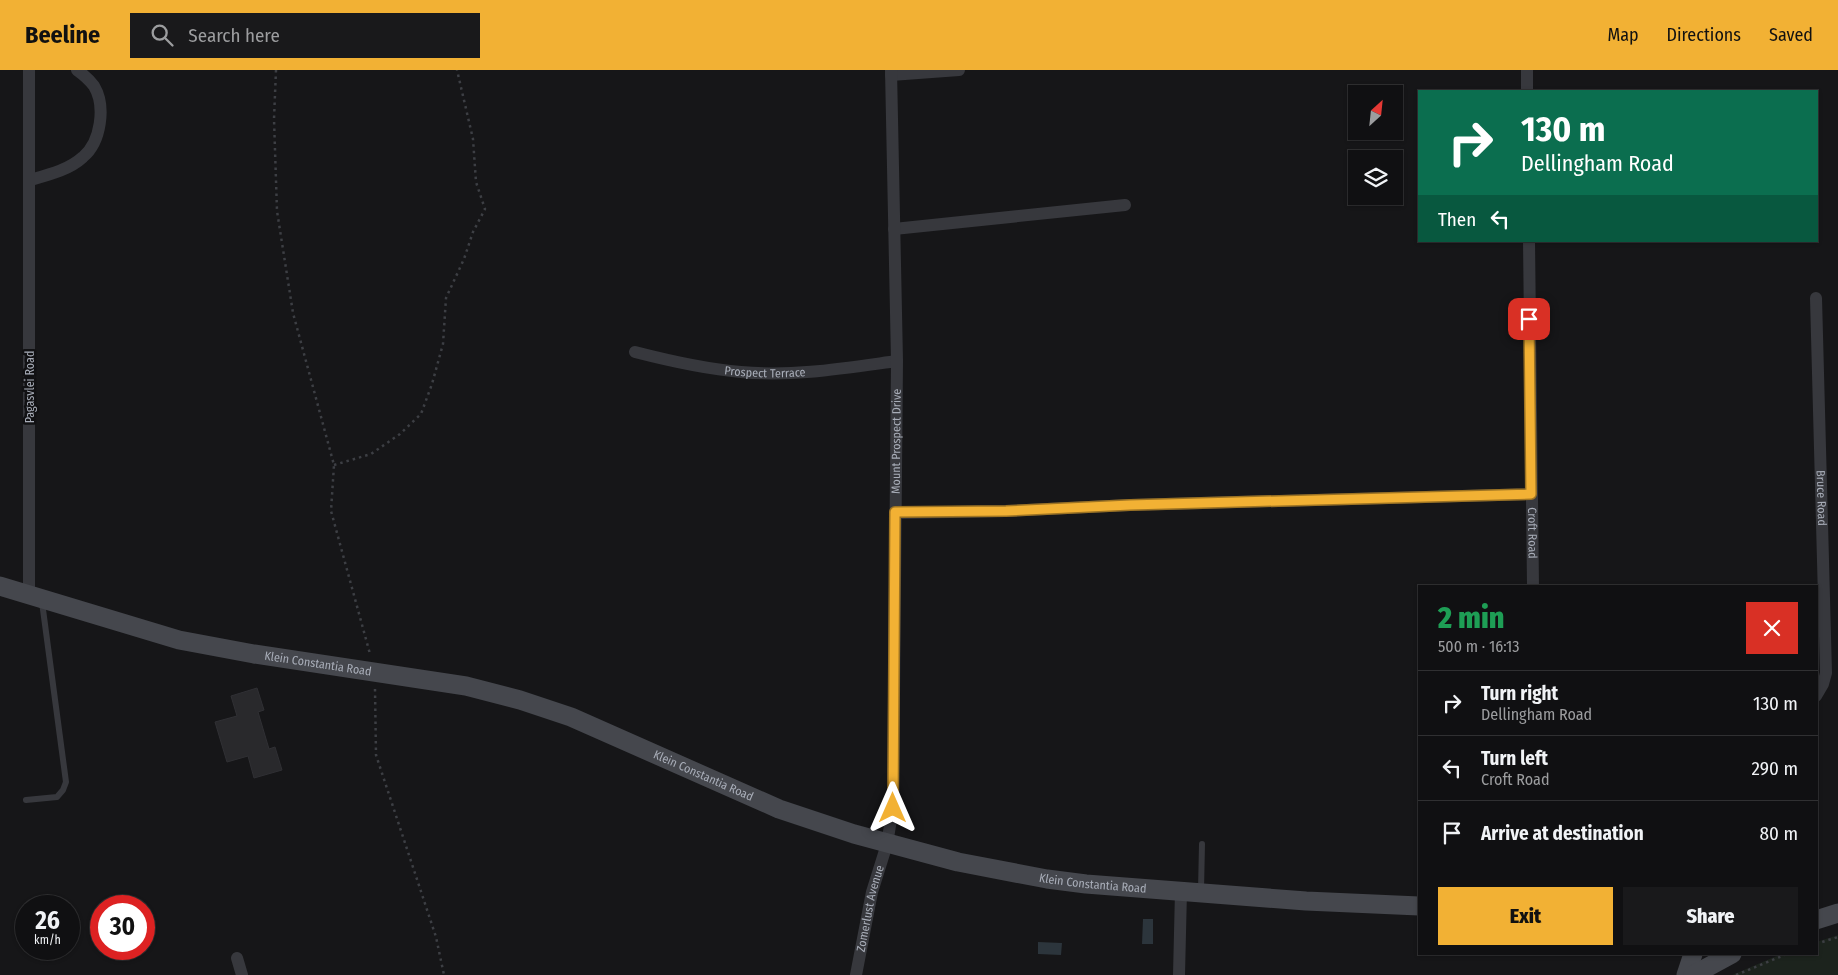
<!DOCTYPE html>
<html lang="en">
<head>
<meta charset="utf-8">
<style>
	body { margin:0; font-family:"Fira Sans Condensed",sans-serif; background:#19191b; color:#f1f3f6; height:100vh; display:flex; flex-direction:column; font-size:19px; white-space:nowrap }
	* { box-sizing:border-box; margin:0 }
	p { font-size:16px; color:#9c9d9f }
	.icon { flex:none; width:28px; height:28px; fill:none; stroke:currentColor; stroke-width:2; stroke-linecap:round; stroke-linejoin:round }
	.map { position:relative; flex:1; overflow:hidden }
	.details { position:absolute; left:1418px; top:515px; width:400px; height:370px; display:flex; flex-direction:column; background:#101012; border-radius:0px; box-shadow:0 1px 4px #0004,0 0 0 1px #303032 }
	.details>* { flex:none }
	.hud { position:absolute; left:1418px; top:20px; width:400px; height:152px; border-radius:0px; box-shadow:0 1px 4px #0004,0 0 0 1px #303032; background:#0b6e4f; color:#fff; overflow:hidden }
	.needle { width:32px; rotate:27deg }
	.buttons { position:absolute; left:1348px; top:15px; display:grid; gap:10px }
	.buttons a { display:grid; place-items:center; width:55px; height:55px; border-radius:0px; background:#101012; box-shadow:0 1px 4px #0004,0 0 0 1px #303032; font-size:25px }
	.speed { position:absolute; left:15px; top:825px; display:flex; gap:10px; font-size:25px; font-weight:700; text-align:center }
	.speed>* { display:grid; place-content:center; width:65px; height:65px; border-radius:50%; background:#101012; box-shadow:0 1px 4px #0004,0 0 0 1px #303032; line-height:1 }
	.speed small { font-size:12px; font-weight:400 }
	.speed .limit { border:8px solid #d22; background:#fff; color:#111 }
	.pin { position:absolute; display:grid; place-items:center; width:42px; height:42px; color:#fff; margin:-21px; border-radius:10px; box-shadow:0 2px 8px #0006 }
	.me { position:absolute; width:55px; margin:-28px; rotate:0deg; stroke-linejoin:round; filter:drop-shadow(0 0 4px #0008) }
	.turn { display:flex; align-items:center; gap:18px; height:105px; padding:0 20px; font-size:22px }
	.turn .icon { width:65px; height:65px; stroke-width:2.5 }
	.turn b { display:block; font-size:35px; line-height:42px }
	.then { display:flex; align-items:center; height:48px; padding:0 20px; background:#0003; gap:10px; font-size:19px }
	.round { display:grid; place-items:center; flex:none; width:52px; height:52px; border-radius:0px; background:#19191b }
	.summary { display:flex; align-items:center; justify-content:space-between; height:85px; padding:0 20px }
	h1 { font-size:30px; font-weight:800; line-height:38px; color:#1e9e55 }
	.button { display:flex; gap:10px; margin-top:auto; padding:10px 20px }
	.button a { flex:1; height:58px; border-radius:0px; background:#f2b134; color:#111; font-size:20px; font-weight:800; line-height:58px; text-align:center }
	.button a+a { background:#19191b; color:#f1f3f6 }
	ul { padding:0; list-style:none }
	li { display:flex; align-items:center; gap:15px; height:65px; padding:0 20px; border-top:1px solid #303032 }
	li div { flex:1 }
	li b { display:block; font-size:19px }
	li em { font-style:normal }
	header { display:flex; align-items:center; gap:30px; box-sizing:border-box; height:70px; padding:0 25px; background:#f2b134; color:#111 }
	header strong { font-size:24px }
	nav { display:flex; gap:28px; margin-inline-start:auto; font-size:18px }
	.search { width:350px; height:45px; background:#19191b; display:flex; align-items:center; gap:12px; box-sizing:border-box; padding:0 18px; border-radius:0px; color:#9c9d9f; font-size:19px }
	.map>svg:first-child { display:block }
	.green { fill:#1c231d }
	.water { fill:#2c353c }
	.building { fill:#29292c; stroke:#303034 }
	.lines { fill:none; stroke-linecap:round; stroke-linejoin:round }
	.path { stroke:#3d3f44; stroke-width:2.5; stroke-dasharray:2.5 4; stroke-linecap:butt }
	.lane { stroke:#37383d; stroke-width:6 }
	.street { stroke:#37383d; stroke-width:12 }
	.secondary { stroke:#45474d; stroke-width:19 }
	.route-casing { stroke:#9d7322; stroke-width:12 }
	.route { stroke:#f2b134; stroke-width:9 }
	.labels { text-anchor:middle; stroke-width:5; stroke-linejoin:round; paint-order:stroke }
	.street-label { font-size:12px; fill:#a8adb8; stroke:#111113 }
</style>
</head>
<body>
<header>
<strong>Beeline</strong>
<div class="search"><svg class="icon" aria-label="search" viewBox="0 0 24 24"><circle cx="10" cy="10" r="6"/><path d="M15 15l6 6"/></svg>Search here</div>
<nav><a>Map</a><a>Directions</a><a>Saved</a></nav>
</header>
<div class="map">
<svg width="1838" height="905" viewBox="0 0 1838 905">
	<rect width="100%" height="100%" fill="#161618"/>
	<path class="green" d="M 1838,865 L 1838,905 L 1732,905 L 1781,884 L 1816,884 L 1816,872 Z"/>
	<g class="water">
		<path d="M 1143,849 L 1153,849 L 1153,874 L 1142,874 Z"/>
		<path d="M 1038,872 L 1062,873 L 1061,885 L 1038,884 Z"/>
	</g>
	<path class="building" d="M 257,618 L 264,640 L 258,642 L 269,679 L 275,677 L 282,700 L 254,708 L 248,686 L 227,692 L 215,652 L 237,646 L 231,626 Z"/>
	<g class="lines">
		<g class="path">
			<path d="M 276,0 L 274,49 L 277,141 L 293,243 L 334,395 L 331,441 L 370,584"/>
			<path d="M 334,395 L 371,384 L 400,364 L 421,344 L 432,314 L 443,274 L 446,228 L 464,189 L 473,162 L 485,139 L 476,112 L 473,69 L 457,0"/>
			<path d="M 375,619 L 376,685 L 436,867 L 444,905"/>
			<path d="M 1816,874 L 1838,867"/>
			<path d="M 1736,905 L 1787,884"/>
		</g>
		<g class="lane">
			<path d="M 26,730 L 57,727 L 63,720 L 66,712 L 42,532"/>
			<path d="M 1201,820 L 1202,774"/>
		</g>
		<g class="street">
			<path d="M 1527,0 L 1527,21"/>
			<path d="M 891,5 L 959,0"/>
			<path d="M 30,110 C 48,105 69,100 83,87 C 101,72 106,36 94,16 C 89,9 84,5 77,0"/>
			<path d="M 894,159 L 1125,135"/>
			<path id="s1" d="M 1529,171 L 1533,516"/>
			<path id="s2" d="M 1816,228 L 1826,603 L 1823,614 L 1816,626"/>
			<path id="s3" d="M 635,282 C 670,291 705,299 741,302 C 793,307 846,298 897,291"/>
			<path d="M 895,443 L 1006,441 L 1130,435 L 1531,424"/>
			<path d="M 29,524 L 29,0"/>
			<path d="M 237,888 L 242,905"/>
			<path id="s4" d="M 856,905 L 872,822 L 887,774 L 893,737 L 897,291 L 891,0"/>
			<path d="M 1179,905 L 1181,821"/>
		</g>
		<g class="secondary">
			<path id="s5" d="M 0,516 L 179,570 L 254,584 L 466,616 L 520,630 L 571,647 L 779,739 L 854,764 L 958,792 L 1047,809 L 1086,814 L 1306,831 L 1419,836"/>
			<path d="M 1816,850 L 1838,843"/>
			<path d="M 1686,905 L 1693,884"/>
			<path d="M 1693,905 L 1732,884"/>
		</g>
	</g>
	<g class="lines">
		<g class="route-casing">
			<path id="route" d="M 893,738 L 895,442 L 1006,441 L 1130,435 L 1531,424 L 1529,249"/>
		</g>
		<use href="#route" class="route"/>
	</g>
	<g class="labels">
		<g class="street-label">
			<text dy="4" stroke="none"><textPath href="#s3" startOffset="132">Prospect Terrace</textPath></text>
			<text transform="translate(30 317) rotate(-90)" y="4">Pagasvlei Road</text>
			<text dy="4" stroke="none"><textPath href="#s4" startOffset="538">Mount Prospect Drive</textPath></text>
			<text dy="4" stroke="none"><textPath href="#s2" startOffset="200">Bruce Road</textPath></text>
			<text dy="4" stroke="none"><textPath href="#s1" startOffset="292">Croft Road</textPath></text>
			<text dy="4" stroke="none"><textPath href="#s5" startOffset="328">Klein Constantia Road</textPath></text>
			<text dy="4" stroke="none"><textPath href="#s5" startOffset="732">Klein Constantia Road</textPath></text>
			<text dy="4" stroke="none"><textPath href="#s5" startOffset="1138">Klein Constantia Road</textPath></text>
			<text dy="4" stroke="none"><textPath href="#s4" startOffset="68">Zomerlust Avenue</textPath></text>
		</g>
	</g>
</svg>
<div class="buttons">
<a><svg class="needle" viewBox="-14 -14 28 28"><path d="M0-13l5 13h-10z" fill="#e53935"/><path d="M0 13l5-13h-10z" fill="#9c9d9f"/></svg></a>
<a><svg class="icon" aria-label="layers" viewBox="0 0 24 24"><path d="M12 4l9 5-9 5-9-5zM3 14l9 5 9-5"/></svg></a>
</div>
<div class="speed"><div>26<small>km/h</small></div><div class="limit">30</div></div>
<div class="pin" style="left:1529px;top:249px;background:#d93025"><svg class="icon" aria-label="arrive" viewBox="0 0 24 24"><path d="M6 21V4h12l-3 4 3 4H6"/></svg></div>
<svg class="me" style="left:893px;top:738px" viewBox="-20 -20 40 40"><path d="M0-17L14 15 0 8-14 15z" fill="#f2b134" stroke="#fff" stroke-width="4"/></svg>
<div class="hud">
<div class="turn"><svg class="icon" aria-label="right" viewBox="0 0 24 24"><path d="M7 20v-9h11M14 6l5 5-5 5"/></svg><div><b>130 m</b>Dellingham Road</div></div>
<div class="then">Then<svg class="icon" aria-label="left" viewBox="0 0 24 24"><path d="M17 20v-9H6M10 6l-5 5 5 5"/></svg></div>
</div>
<section class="details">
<div class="summary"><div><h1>2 min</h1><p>500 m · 16:13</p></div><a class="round" style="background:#d93025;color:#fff"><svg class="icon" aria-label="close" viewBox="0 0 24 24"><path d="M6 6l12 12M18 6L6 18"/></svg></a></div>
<ul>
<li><svg class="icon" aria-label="right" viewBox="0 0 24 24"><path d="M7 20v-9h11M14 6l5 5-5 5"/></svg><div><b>Turn right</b><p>Dellingham Road</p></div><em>130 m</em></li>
<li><svg class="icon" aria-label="left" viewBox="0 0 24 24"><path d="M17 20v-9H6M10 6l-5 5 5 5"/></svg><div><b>Turn left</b><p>Croft Road</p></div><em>290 m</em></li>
<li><svg class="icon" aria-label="arrive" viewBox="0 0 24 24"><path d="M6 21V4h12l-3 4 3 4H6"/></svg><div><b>Arrive at destination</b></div><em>80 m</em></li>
</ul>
<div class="button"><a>Exit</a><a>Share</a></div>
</section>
</div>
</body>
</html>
